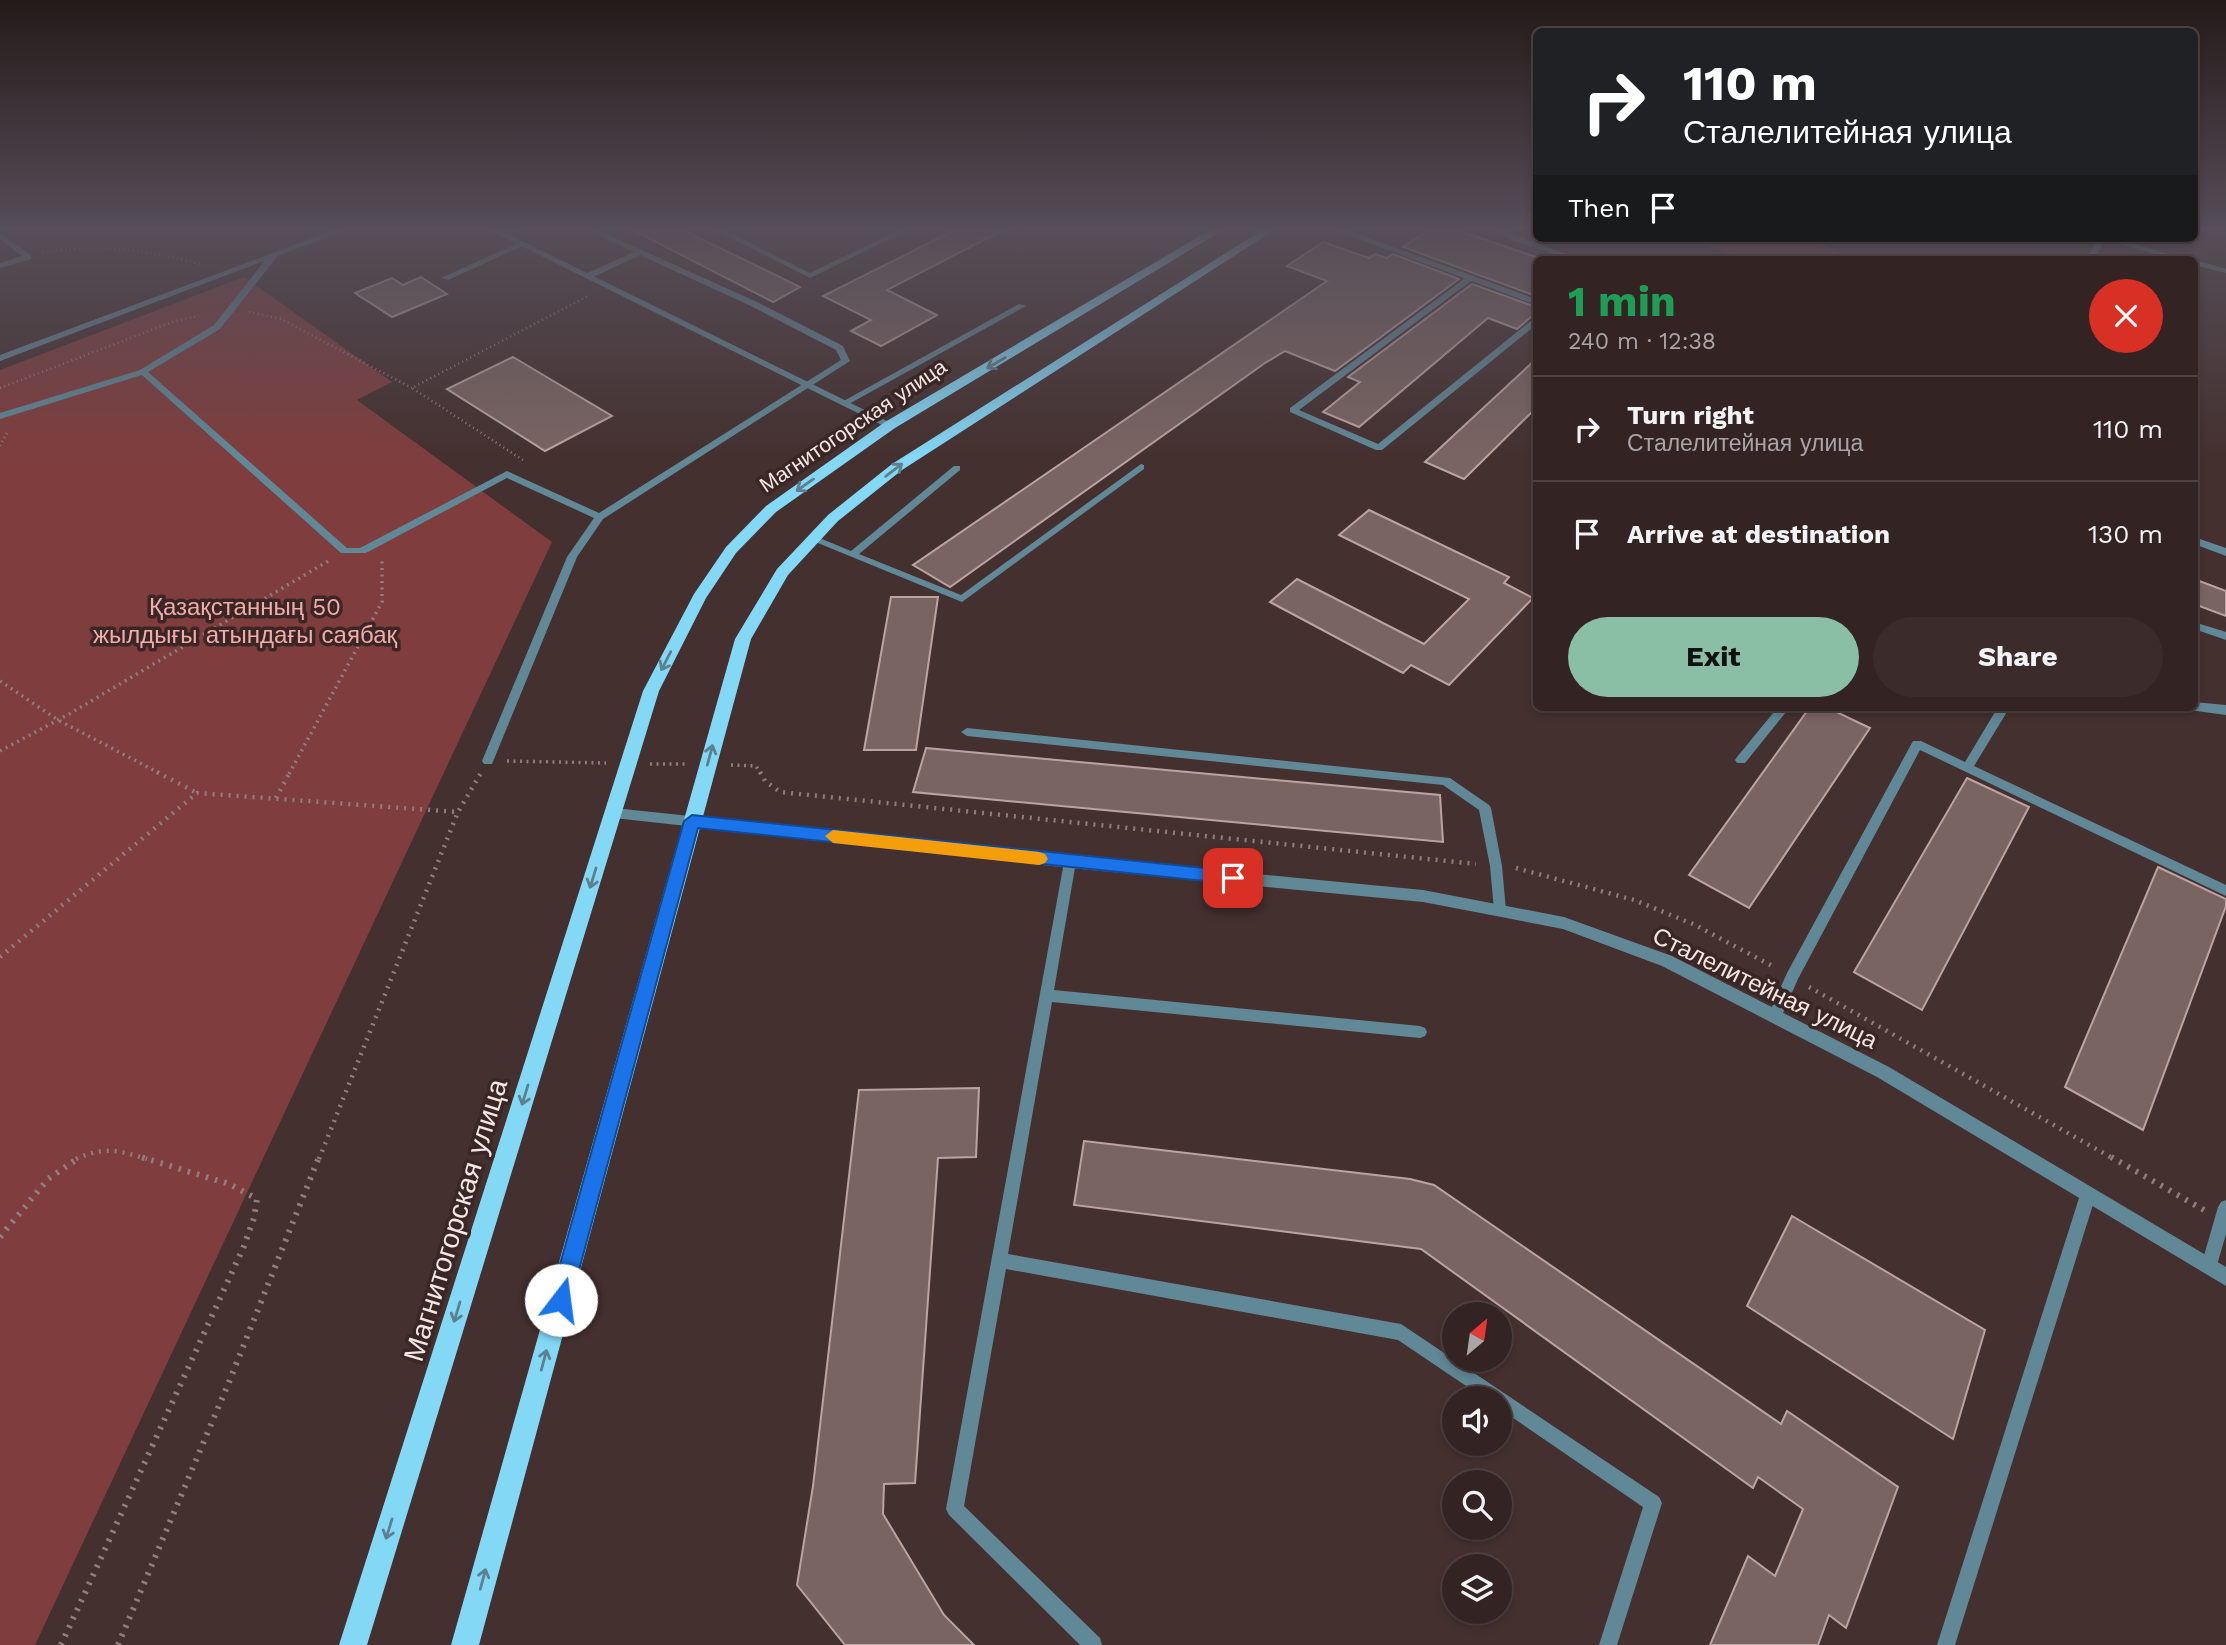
<!DOCTYPE html>
<html lang="en">
<head>
<meta charset="utf-8">
<style>
	body { margin:0; font-family:"Work Sans",sans-serif; background:#3b2c2b; color:#f1f3f6; height:100vh; display:flex; flex-direction:column; font-size:26px; white-space:nowrap }
	* { box-sizing:border-box; margin:0 }
	p { font-size:23px; color:#a9a4a6 }
	.icon { flex:none; width:38px; height:38px; fill:none; stroke:currentColor; stroke-width:2; stroke-linecap:round; stroke-linejoin:round }
	.map { position:relative; flex:1; overflow:hidden }
	.panel { position:absolute; left:1533px; top:256px; width:665px; height:455px; display:flex; flex-direction:column; background:#332423; border-radius:10px; box-shadow:0 4px 10px #0003,0 0 0 2px #4e4141 }
	.panel>* { flex:none }
	.hud { position:absolute; left:1533px; top:28px; width:665px; height:214px; border-radius:10px; box-shadow:0 4px 10px #0003,0 0 0 2px #4e4141; background:#202124; color:#fff; overflow:hidden }
	.needle { width:46px; rotate:29deg }
	.buttons { position:absolute; left:1442px; top:1302px; display:grid; gap:14px }
	.buttons a { display:grid; place-items:center; width:70px; height:70px; border-radius:50%; background:#332423; box-shadow:0 4px 10px #0003,0 0 0 2px #4e4141; font-size:35px }
	.pin { position:absolute; display:grid; place-items:center; width:60px; height:60px; color:#fff; margin:-30px; border-radius:14px; box-shadow:0 4px 10px #0006 }
	.me { position:absolute; width:77px; margin:-38px; rotate:15deg; stroke-linejoin:round; filter:drop-shadow(0 0 5px #0008) }
	.turn { display:flex; align-items:center; gap:24px; height:147px; padding:0 35px; font-size:32px }
	.turn .icon { width:91px; height:91px; stroke-width:2.5 }
	.turn b { display:block; font-size:49px; line-height:60px }
	.then { display:flex; align-items:center; height:66px; padding:0 35px; background:#0003; gap:14px; font-size:26px }
	.round { display:grid; place-items:center; flex:none; width:74px; height:74px; border-radius:37px; background:#3b2c2b }
	.head { display:flex; align-items:center; justify-content:space-between; height:119px; padding:0 35px }
	h1 { font-size:42px; font-weight:700; line-height:52px; color:#1e9e55 }
	.action { display:flex; gap:14px; margin-top:auto; padding:14px 35px }
	.action a { flex:1; height:80px; border-radius:42px; background:#8abfa5; color:#111; font-size:28px; font-weight:700; line-height:80px; text-align:center }
	.action a+a { background:#3b2c2b; color:#f1f3f6 }
	ul { padding:0; list-style:none }
	li { display:flex; align-items:center; gap:21px; height:105px; padding:0 35px; border-top:2px solid #4e4141 }
	li div { flex:1 }
	li b { display:block; font-size:26px }
	li em { font-style:normal }
	.map>svg:first-child { display:block }
	.green { fill:#7f3d3d }
	.building { fill:#7a6462; stroke:#bca3a2; stroke-width:2 }
	.lines { fill:none; stroke-linecap:round; stroke-linejoin:round }
	.path-far3 { stroke:#8f7e7d; stroke-width:2.5; stroke-dasharray:1 3.5; stroke-linecap:butt }
	.path-far2 { stroke:#8f7e7d; stroke-width:3.5; stroke-dasharray:2 4.5; stroke-linecap:butt }
	.path-far1 { stroke:#8f7e7d; stroke-width:4.5; stroke-dasharray:2 6; stroke-linecap:butt }
	.path { stroke:#8f7e7d; stroke-width:6; stroke-dasharray:2.5 7; stroke-linecap:butt }
	.service { fill:#608896; fill-rule:evenodd }
	.minor { fill:#608896; fill-rule:evenodd }
	.tertiary { fill:#608896; fill-rule:evenodd }
	.primary { fill:#83d8f6; fill-rule:evenodd }
	.oneway { stroke:#5e7f8e }
	.route { fill:#1a73e8; stroke:#114b97; stroke-width:2 }
	.slow { fill:#f59e0b }
	.labels { text-anchor:middle; stroke-width:7; stroke-linejoin:round; paint-order:stroke }
	.far-street-label { font-size:21px; fill:#f3e6e5; stroke:#3a2625 }
	.park-label { font-size:24px; fill:#f1aba8; stroke:#3a2625 }
	.street-label { font-size:24px; fill:#f3e6e5; stroke:#3a2625 }
	.near-street-label { font-size:28px; fill:#f3e6e5; stroke:#3a2625 }
</style>
</head>
<body>
<div class="map">
<svg width="2226" height="1645" viewBox="0 0 2226 1645">
	<rect width="100%" height="100%" fill="#44302f"/>
	<g class="green">
		<path d="M 1683,238 L 1798,238 L 1841,251 L 1834,259 L 1745,259 Z"/>
		<path d="M 244,277 L 392,382 L 357,400 L 552,542 L 35,1645 L 0,1645 L 0,370 Z"/>
	</g>
	<g class="building">
		<path d="M 627,227 L 677,227 L 800,287 L 773,302 Z"/>
		<path d="M 961,227 L 1009,227 L 887,290 L 937,315 L 881,346 L 851,331 L 871,320 L 823,296 Z"/>
		<path d="M 1432,227 L 1448,227 L 1536,257 L 1536,296 L 1403,247 Z"/>
		<path d="M 1323,242 L 1369,258 L 1375,254 L 1387,258 L 1393,254 L 1459,279 L 1335,371 L 1285,351 L 1265,363 L 950,587 L 913,565 L 1327,281 L 1287,266 Z"/>
		<path d="M 421,277 L 447,294 L 392,317 L 355,293 L 392,278 L 403,285 Z"/>
		<path d="M 1472,284 L 1536,307 L 1536,317 L 1531,317 L 1517,329 L 1488,318 L 1359,427 L 1323,412 L 1360,382 L 1348,377 Z"/>
		<path d="M 513,357 L 612,416 L 545,451 L 447,389 Z"/>
		<path d="M 1536,359 L 1536,408 L 1464,479 L 1425,462 Z"/>
		<path d="M 1369,510 L 1509,577 L 1504,583 L 1533,598 L 1449,685 L 1411,665 L 1403,673 L 1270,602 L 1297,579 L 1424,644 L 1469,599 L 1339,535 Z"/>
		<path d="M 2194,579 L 2226,591 L 2226,616 L 2194,604 Z"/>
		<path d="M 891,597 L 938,597 L 916,750 L 864,750 Z"/>
		<path d="M 1810,707 L 1826,707 L 1870,728 L 1749,908 L 1689,875 Z"/>
		<path d="M 926,748 L 1440,795 L 1443,842 L 913,792 Z"/>
		<path d="M 1967,778 L 2029,807 L 1922,1010 L 1854,972 Z"/>
		<path d="M 2158,867 L 2226,899 L 2226,906 L 2143,1130 L 2065,1087 Z"/>
		<path d="M 979,1088 L 976,1157 L 938,1158 L 915,1483 L 884,1484 L 883,1514 L 944,1615 L 974,1645 L 845,1645 L 797,1585 L 813,1486 L 859,1090 Z"/>
		<path d="M 1084,1141 L 1410,1179 L 1434,1185 L 1781,1424 L 1787,1411 L 1898,1487 L 1846,1628 L 1829,1615 L 1818,1645 L 1710,1645 L 1748,1556 L 1775,1576 L 1803,1509 L 1758,1477 L 1753,1488 L 1421,1249 L 1074,1205 Z"/>
		<path d="M 1792,1216 L 1985,1330 L 1953,1439 L 1747,1306 Z"/>
	</g>
	<g class="lines">
		<g class="path-far3">
			<path d="M 43,253 C 97,242 148,251 201,264"/>
			<path d="M 249,312 L 281,319 L 412,388"/>
			<path d="M 0,388 L 172,322 L 199,316"/>
			<path d="M 0,446 L 8,431"/>
			<path d="M 523,460 L 412,388 L 588,296"/>
		</g>
		<g class="path-far2">
			<path d="M 0,681 L 58,720 L 161,774"/>
			<path d="M 0,751 L 69,714 L 330,560"/>
			<path d="M 507,761 L 606,763"/>
			<path d="M 650,764 L 687,764"/>
			<path d="M 731,765 L 756,766 L 761,774"/>
			<path d="M 289,774 L 382,602 L 382,560"/>
		</g>
		<g class="path-far1">
			<path d="M 157,772 L 197,793"/>
			<path d="M 760,772 L 765,781 L 780,792 L 1476,864"/>
			<path d="M 276,798 L 290,772"/>
			<path d="M 1516,868 L 1634,900 L 1693,924 L 1774,967"/>
			<path d="M 0,957 L 197,793 L 458,812 L 481,773"/>
			<path d="M 1809,987 L 2114,1159"/>
			<path d="M 76,1159 C 105,1146 118,1150 147,1159"/>
			<path d="M 319,1159 L 458,812"/>
		</g>
		<g class="path">
			<path d="M 2111,1157 L 2204,1210"/>
			<path d="M 0,1237 L 48,1179 L 80,1157"/>
			<path d="M 61,1645 L 244,1246 L 254,1218 L 257,1199 L 229,1184 L 141,1157"/>
			<path d="M 118,1645 L 229,1382 L 319,1157"/>
		</g>
		<g class="service">
			<path d="M 517,227 L 527,227 L 508,237 L 501,235 Z"/>
			<path d="M 581,227 L 591,227 L 757,302 L 843,346 L 850,361 L 603,519 L 577,557 L 492,764 L 484,764 L 482,761 L 567,557 L 594,518 L 507,478 L 366,553 L 341,553 L 142,375 L 0,419 L 0,413 L 140,370 L 214,325 L 270,254 L 276,254 L 276,258 L 220,329 L 148,372 L 347,548 L 360,548 L 507,471 L 599,513 L 841,360 L 836,350 L 751,306 L 640,255 L 591,278 L 585,278 L 585,274 L 634,252 Z"/>
			<path d="M 709,227 L 719,227 L 810,273 L 905,227 L 915,227 L 810,278 Z"/>
			<path d="M 1496,227 L 1505,227 L 1515,235 L 1579,259 L 1568,259 L 1509,239 Z"/>
			<path d="M 0,233 L 31,255 L 31,259 L 0,268 L 0,263 L 22,256 L 0,239 Z"/>
			<path d="M 2098,238 L 2114,238 L 2186,259 L 2173,259 L 2105,240 L 2094,259 L 2086,259 Z"/>
			<path d="M 520,242 L 527,244 L 448,280 L 441,278 Z"/>
			<path d="M 2194,260 L 2226,269 L 2226,273 L 2194,265 Z"/>
			<path d="M 1468,276 L 1475,278 L 1299,410 L 1378,444 L 1533,319 L 1536,319 L 1536,325 L 1382,450 L 1376,450 L 1290,412 L 1290,408 Z"/>
			<path d="M 1019,304 L 1026,306 L 847,405 L 840,403 Z"/>
			<path d="M 1141,464 L 1144,465 L 1144,469 L 962,602 L 808,539 L 809,537 L 817,537 L 851,551 L 954,466 L 960,466 L 960,470 L 859,554 L 961,595 Z"/>
			<path d="M 2194,622 L 2226,632 L 2226,640 L 2194,629 Z"/>
			<path d="M 1778,707 L 1790,707 L 1745,763 L 1737,763 L 1735,760 L 1737,757 Z"/>
			<path d="M 1998,707 L 2010,707 L 1974,766 L 2226,885 L 2226,896 L 1920,750 L 1798,979 L 1780,1020 L 1775,1022 L 1770,1020 L 1768,1016 L 1787,973 L 1913,741 L 1921,741 L 1965,762 Z"/>
			<path d="M 967,728 L 1450,778 L 1489,805 L 1491,808 L 1502,866 L 1506,910 L 1505,914 L 1500,915 L 1495,914 L 1494,910 L 1490,866 L 1479,810 L 1443,785 L 967,736 L 961,732 Z"/>
			<path d="M 1070,857 L 1074,858 L 1076,862 L 1054,990 L 1420,1026 L 1425,1028 L 1427,1032 L 1425,1036 L 1420,1038 L 1052,1002 L 1008,1254 L 1401,1324 L 1659,1497 L 1662,1503 L 1617,1645 L 1599,1645 L 1643,1507 L 1500,1409 L 1500,1398 L 1484,1398 L 1398,1340 L 1006,1269 L 964,1506 L 1100,1638 L 1102,1645 L 1080,1645 L 949,1515 L 946,1509 L 1064,862 L 1066,858 Z"/>
			<path d="M 2088,1188 L 2093,1190 L 2096,1195 L 1955,1645 L 1937,1645 L 2080,1195 L 2083,1190 Z"/>
			<path d="M 2226,1200 L 2226,1234 L 2215,1272 L 2209,1274 L 2203,1272 L 2201,1266 L 2218,1207 L 2221,1202 Z"/>
		</g>
		<g class="minor">
			<path d="M 342,227 L 354,227 L 0,361 L 0,355 Z"/>
			<path d="M 1327,227 L 1339,227 L 1536,299 L 1536,305 Z"/>
			<path d="M 2194,537 L 2226,548 L 2226,556 L 2194,544 Z"/>
			<path d="M 2194,702 L 2226,705 L 2226,715 L 2189,710 L 2188,707 L 2194,707 Z"/>
		</g>
		<g class="tertiary">
			<path d="M 483,227 L 494,227 L 895,425 L 894,427 L 886,427 Z"/>
			<path d="M 614,808 L 1070,856 L 1423,890 L 1564,917 L 1672,956 L 1889,1067 L 2226,1267 L 2226,1286 L 1877,1077 L 1662,966 L 1563,929 L 1423,902 L 1070,868 L 614,818 L 609,817 L 607,813 L 609,809 Z"/>
		</g>
		<g class="primary">
			<path d="M 1215,227 L 1228,227 L 895,428 L 776,512 L 736,553 L 706,598 L 659,691 L 367,1645 L 339,1645 L 643,691 L 694,594 L 726,547 L 766,506 L 885,422 Z"/>
			<path d="M 1267,227 L 1279,227 L 902,470 L 838,521 L 788,575 L 751,639 L 479,1645 L 451,1645 L 735,639 L 777,569 L 828,515 L 892,464 Z"/>
		</g>
	</g>
	<defs><path id="oneway-shaft" d="M-6 0H5M1.5-3L5.5 0L1.5 3" fill="none" stroke-width="1.6" stroke-linecap="round" stroke-linejoin="round" transform="scale(1.75)"/></defs>
	<g class="oneway">
		<use href="#oneway-shaft" transform="translate(996 363) rotate(149)"/>
		<use href="#oneway-shaft" transform="translate(894 470) rotate(-37)"/>
		<use href="#oneway-shaft" transform="translate(805 485) rotate(145)"/>
		<use href="#oneway-shaft" transform="translate(666 661) rotate(117)"/>
		<use href="#oneway-shaft" transform="translate(710 755) rotate(-75)"/>
		<use href="#oneway-shaft" transform="translate(593 878) rotate(107)"/>
		<use href="#oneway-shaft" transform="translate(525 1095) rotate(107)"/>
		<use href="#oneway-shaft" transform="translate(457 1312) rotate(107)"/>
		<use href="#oneway-shaft" transform="translate(544 1360) rotate(-75)"/>
		<use href="#oneway-shaft" transform="translate(389 1529) rotate(107)"/>
		<use href="#oneway-shaft" transform="translate(483 1579) rotate(-75)"/>
	</g>
	<linearGradient id="sky" x2="0" y2="1"><stop stop-color="#251a1a"/><stop offset="0.5" stop-color="#564e58"/><stop offset="1" stop-color="#564e58" stop-opacity="0"/></linearGradient>
	<rect width="2226" height="457" fill="url(#sky)"/>
	<path class="route" d="M 692,815 L 1233,871 L 1239,873 L 1241,878 L 1239,883 L 1233,884 L 698,828 L 571,1300 L 568,1307 L 561,1310 L 553,1307 L 550,1300 L 684,821 Z"/>
	<path class="slow" d="M 833,830 L 1039,852 L 1045,854 L 1048,859 L 1045,863 L 1039,865 L 833,843 L 825,836 Z"/>
	<g class="labels">
		<g class="far-street-label">
			<text transform="translate(853 426) rotate(-34)" y="7">Магнитогорская улица</text>
		</g>
		<g class="park-label">
			<text x="245" y="615">Қазақстанның 50<tspan x="245" dy="28">жылдығы атындағы саябақ</tspan></text>
		</g>
		<g class="street-label">
			<text transform="translate(1765 988) rotate(26)" y="8">Сталелитейная улица</text>
		</g>
		<g class="near-street-label">
			<text transform="translate(455 1220) rotate(-73)" y="10">Магнитогорская улица</text>
		</g>
	</g>
</svg>
<div class="buttons">
<a><svg class="needle" viewBox="-14 -14 28 28"><path d="M0-13l5 13h-10z" fill="#e53935"/><path d="M0 13l5-13h-10z" fill="#a9a4a6"/></svg></a>
<a><svg class="icon" aria-label="sound" viewBox="0 0 24 24"><path d="M4 9h4l5-4v14l-5-4H4zM17 9q2 3 0 6"/></svg></a>
<a><svg class="icon" aria-label="search" viewBox="0 0 24 24"><circle cx="10" cy="10" r="6"/><path d="M15 15l6 6"/></svg></a>
<a><svg class="icon" aria-label="layers" viewBox="0 0 24 24"><path d="M12 4l9 5-9 5-9-5zM3 14l9 5 9-5"/></svg></a>
</div>
<div class="pin" style="left:1233px;top:878px;background:#d93025"><svg class="icon" aria-label="arrive" viewBox="0 0 24 24"><path d="M6 21V4h12l-3 4 3 4H6"/></svg></div>
<svg class="me" style="left:561px;top:1300px" viewBox="-20 -20 40 40"><circle r="19" fill="#fff"/><path d="M0-13L10 11 0 6-10 11z" fill="#1a73e8"/></svg>
<div class="hud">
<div class="turn"><svg class="icon" aria-label="right" viewBox="0 0 24 24"><path d="M7 20v-9h11M14 6l5 5-5 5"/></svg><div><b>110 m</b>Сталелитейная улица</div></div>
<div class="then">Then<svg class="icon" aria-label="arrive" viewBox="0 0 24 24"><path d="M6 21V4h12l-3 4 3 4H6"/></svg></div>
</div>
<section class="panel">
<div class="head"><div><h1>1 min</h1><p>240 m · 12:38</p></div><a class="round" style="background:#d93025;color:#fff"><svg class="icon" aria-label="close" viewBox="0 0 24 24"><path d="M6 6l12 12M18 6L6 18"/></svg></a></div>
<ul>
<li><svg class="icon" aria-label="right" viewBox="0 0 24 24"><path d="M7 20v-9h11M14 6l5 5-5 5"/></svg><div><b>Turn right</b><p>Сталелитейная улица</p></div><em>110 m</em></li>
<li><svg class="icon" aria-label="arrive" viewBox="0 0 24 24"><path d="M6 21V4h12l-3 4 3 4H6"/></svg><div><b>Arrive at destination</b></div><em>130 m</em></li>
</ul>
<div class="action"><a>Exit</a><a>Share</a></div>
</section>
</div>
</body>
</html>
